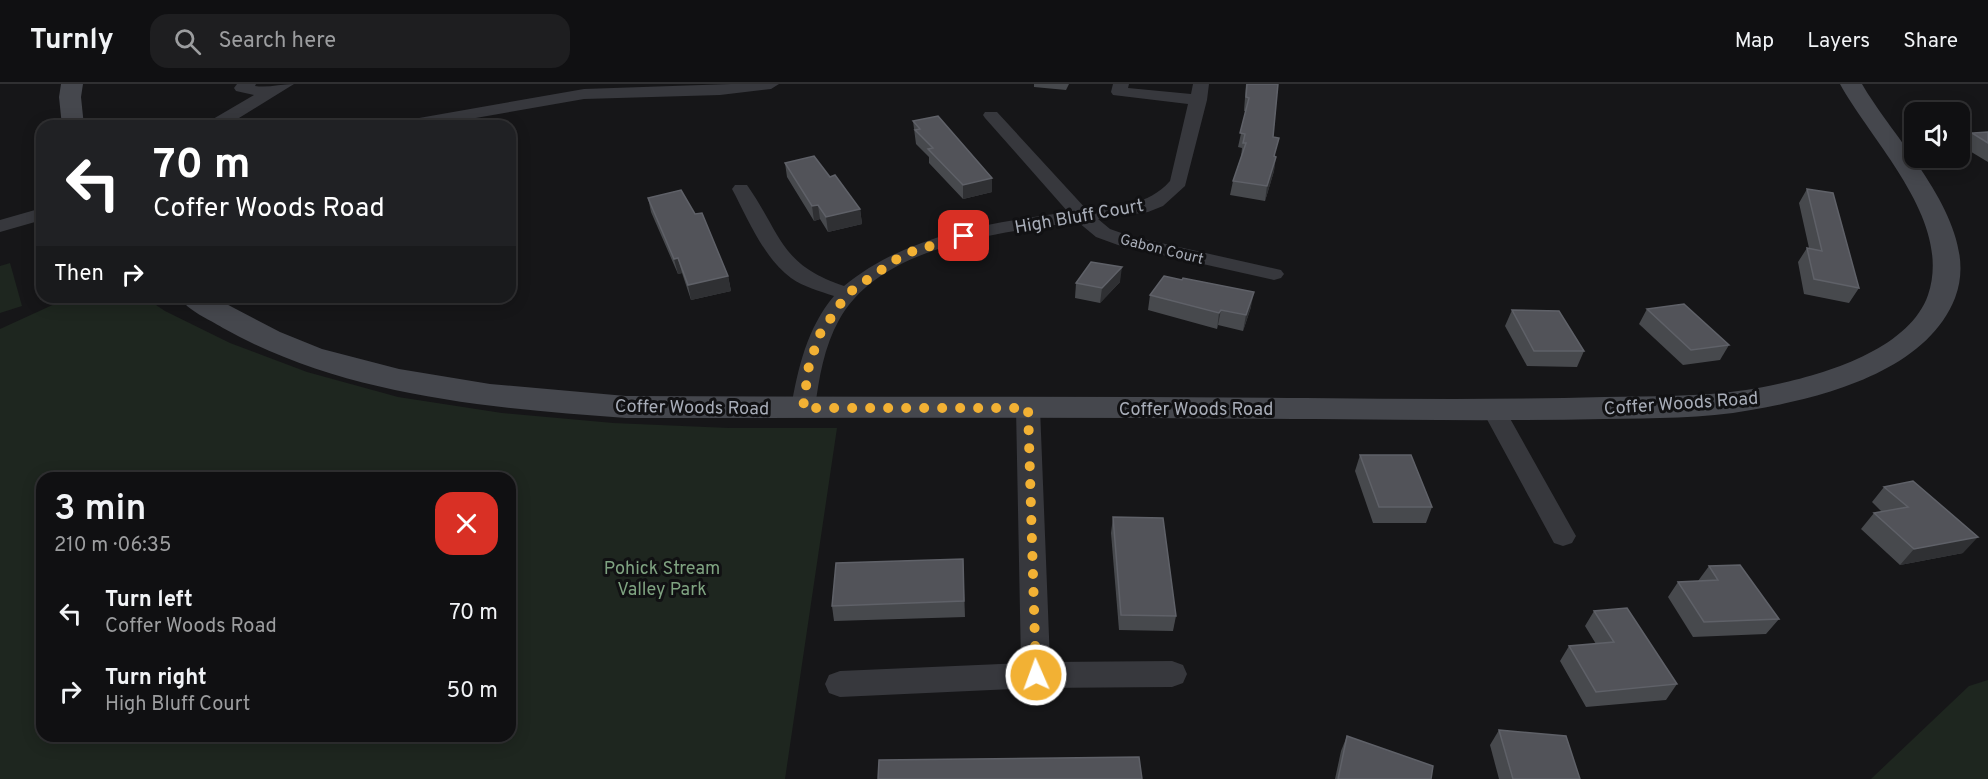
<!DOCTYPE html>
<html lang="en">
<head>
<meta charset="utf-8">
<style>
	body { margin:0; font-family:Overpass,sans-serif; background:#1e1e20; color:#f1f3f6; height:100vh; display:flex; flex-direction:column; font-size:22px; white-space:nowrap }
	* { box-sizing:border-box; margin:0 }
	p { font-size:20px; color:#9c9d9f }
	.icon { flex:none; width:33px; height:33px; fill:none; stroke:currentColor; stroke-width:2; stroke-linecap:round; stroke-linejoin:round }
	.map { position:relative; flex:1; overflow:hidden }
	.side { position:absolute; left:36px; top:388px; width:480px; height:270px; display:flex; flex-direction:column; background:#101012; border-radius:18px; box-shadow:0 3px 15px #0003,0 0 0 2px #303032 }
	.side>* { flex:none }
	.top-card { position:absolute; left:36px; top:36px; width:480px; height:183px; border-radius:18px; box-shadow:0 3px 15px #0003,0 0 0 2px #303032; background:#202124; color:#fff; overflow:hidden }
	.controls { position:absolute; left:1904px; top:18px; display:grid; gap:12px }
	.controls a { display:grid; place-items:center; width:66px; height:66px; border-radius:12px; background:#101012; box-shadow:0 3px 15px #0003,0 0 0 2px #303032; font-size:30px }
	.pin { position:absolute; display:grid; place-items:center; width:51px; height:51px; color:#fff; margin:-26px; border-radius:12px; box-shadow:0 3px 9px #0006 }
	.me { position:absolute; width:66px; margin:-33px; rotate:358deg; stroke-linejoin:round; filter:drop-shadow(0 0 4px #0008) }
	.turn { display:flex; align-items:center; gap:21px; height:126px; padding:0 18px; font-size:27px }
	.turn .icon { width:78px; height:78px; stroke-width:2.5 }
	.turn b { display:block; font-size:42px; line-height:51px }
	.then { display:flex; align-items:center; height:57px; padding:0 18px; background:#0003; gap:12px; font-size:22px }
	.round { display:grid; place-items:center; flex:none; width:63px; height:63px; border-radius:18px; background:#1e1e20 }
	.head { display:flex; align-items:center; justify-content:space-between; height:102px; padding:0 18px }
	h1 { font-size:36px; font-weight:600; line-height:45px }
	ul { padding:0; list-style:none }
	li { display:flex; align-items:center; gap:18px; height:78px; padding:0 18px }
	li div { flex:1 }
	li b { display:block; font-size:22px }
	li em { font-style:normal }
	header { display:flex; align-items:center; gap:36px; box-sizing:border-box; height:84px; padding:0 30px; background:#101012; border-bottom:2px solid #303032 }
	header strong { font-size:28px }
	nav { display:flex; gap:33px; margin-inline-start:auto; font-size:21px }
	.search { width:420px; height:54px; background:#1e1e20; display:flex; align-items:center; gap:15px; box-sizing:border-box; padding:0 21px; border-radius:18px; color:#9c9d9f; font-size:22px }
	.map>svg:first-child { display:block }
	.green { fill:#1e261f; fill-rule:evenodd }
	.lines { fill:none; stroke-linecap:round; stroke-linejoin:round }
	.street { fill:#37383d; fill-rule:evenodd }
	.secondary { fill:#45474d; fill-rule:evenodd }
	.wall { fill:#47494d }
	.shaded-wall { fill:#2f3033 }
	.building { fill:#525359; stroke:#5f6168; stroke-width:1.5 }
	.route { stroke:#f2b134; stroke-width:10; stroke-dasharray:0 18 }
	.labels { text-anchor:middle; stroke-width:6; stroke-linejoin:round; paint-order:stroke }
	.far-street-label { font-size:15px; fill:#a8adb8; stroke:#111113 }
	.street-label { font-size:18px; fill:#a8adb8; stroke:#111113 }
	.park-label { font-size:18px; fill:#7fa381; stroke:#111113 }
</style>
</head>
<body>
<header>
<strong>Turnly</strong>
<div class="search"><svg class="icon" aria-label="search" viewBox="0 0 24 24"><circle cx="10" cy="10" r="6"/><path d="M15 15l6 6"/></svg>Search here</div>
<nav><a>Map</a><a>Layers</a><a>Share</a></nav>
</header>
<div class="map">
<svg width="1988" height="695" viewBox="0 0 1988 695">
	<rect width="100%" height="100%" fill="#161618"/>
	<g class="green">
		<path d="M 10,179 L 22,222 L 0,229 L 0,182 Z"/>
		<path d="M 70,213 L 144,213 L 165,227 L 230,259 L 307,288 L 398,313 L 502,329 L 613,339 L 729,344 L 837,344 L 785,695 L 0,695 L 0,245 ZM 510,394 L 510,652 L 42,652 L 42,394 Z"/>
		<path d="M 1988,596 L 1988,695 L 1871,695 L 1969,602 Z"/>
	</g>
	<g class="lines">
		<g class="street">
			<path d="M 237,0 L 256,0 L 255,2 C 268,4 280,0 294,0 L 226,42 L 210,42 L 213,35 L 254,11 L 236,7 L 234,4 Z"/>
			<path d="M 731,0 L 779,0 L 771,5 L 720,11 L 584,15 L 430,42 L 394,42 L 402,37 L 584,5 Z"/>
			<path d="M 1113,0 L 1129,0 L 1128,4 L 1191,10 L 1193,0 L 1209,0 L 1207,16 L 1185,102 L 1163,122 L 1148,128 L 1098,135 L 1110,145 L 1130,152 L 1281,186 L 1284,190 L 1281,194 L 1274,196 L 1118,161 L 1096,153 L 1078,138 C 1002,148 880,161 839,236 C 824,263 819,294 815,324 L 811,330 L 803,332 L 795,330 L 791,324 C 798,284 807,244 834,212 C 819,207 804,203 791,194 C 763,173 748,135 732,105 L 735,101 L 747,101 C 782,151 779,180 844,202 C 907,150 990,139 1068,128 L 985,34 L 983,31 L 985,28 L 997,28 L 1087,126 C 1118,122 1148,122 1170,97 L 1188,20 L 1113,11 L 1111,8 Z"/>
			<path d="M 42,124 L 42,136 L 0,148 L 0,136 Z"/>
			<path d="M 1028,316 L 1036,318 L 1040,324 L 1050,578 L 1172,577 L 1183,581 L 1187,590 L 1183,599 L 1172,603 L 1036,604 L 840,613 L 829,609 L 825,600 L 829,591 L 840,587 L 1021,579 L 1016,324 L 1020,318 Z"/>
			<path d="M 1495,320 L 1503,322 L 1572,445 L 1576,452 L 1572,459 L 1563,462 L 1554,459 L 1483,328 L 1487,322 Z"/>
		</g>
		<g class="secondary">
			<path d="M 61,0 L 83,0 L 81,13 L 84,42 L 62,42 L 59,13 Z"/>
			<path d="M 1840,0 L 1862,0 C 1896,59 1983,142 1955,214 C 1926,288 1821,314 1751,326 C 1703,335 1654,334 1605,335 C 1508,337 1411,336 1314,335 C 1085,333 855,334 626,334 C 490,324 344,312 223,244 C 209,235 188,227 179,213 L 213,213 L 280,248 L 322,265 L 399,285 L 490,300 L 626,312 C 852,313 1078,312 1305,314 C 1405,315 1504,316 1604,313 C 1652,312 1699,313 1746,306 C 1802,297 1907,272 1928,211 C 1953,137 1873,60 1840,0 Z"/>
		</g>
	</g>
	<g class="wall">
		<path d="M 1034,0 L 1069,0 L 1066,6 L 1034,3 Z"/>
		<path d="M 1246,0 L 1278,0 L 1273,53 L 1275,73 L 1274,87 L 1265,117 L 1230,111 L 1233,97 L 1241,73 L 1242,64 L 1238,63 L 1246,27 L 1244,27 Z"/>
		<path d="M 913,37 L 992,108 L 963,115 L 929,79 L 929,73 L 916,60 Z"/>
		<path d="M 1988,48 L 1988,78 L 1963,63 L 1972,49 Z"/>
		<path d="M 785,79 L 830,93 L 860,125 L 862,140 L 828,148 L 820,135 L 814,137 L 787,93 Z"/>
		<path d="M 1807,105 L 1859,204 L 1849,219 L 1804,210 L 1798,178 L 1807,164 L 1809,164 L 1799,119 Z"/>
		<path d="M 648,114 L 728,192 L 731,207 L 691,216 L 682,189 L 678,190 L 651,128 Z"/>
		<path d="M 1120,198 L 1100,219 L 1075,214 L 1076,199 Z"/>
		<path d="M 1150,211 L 1251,223 L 1243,247 L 1218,241 L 1217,245 L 1148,226 Z"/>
		<path d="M 1647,225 L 1729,261 L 1720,276 L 1683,281 L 1639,240 Z"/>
		<path d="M 1512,226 L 1584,267 L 1577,283 L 1527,282 L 1505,242 Z"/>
		<path d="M 1360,371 L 1432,423 L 1426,439 L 1373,439 L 1355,387 Z"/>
		<path d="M 1884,403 L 1963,469 L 1900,481 L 1861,445 L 1874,429 L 1882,428 L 1872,418 Z"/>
		<path d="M 1113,433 L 1176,532 L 1173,547 L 1119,546 L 1111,449 Z"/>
		<path d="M 963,475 L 965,533 L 834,537 L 832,522 Z"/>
		<path d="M 1709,482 L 1779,535 L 1766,550 L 1693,553 L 1668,513 L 1678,498 L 1698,497 Z"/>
		<path d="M 1594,527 L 1677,600 L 1666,616 L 1586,623 L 1560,577 L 1569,562 L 1596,560 L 1585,542 Z"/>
		<path d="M 1499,646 L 1580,695 L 1499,695 L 1490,661 Z"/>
		<path d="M 1347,652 L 1431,695 L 1335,695 L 1341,667 Z"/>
	</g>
	<g class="shaded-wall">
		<path d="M 1276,73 L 1274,87 L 1265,117 L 1267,102 Z"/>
		<path d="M 992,94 L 992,108 L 963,115 L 963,101 Z"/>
		<path d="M 818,121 L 820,135 L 814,137 L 812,122 Z"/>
		<path d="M 860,125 L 862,140 L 828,148 L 826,133 Z"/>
		<path d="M 678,174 L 682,189 L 678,190 L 674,175 Z"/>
		<path d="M 1122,183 L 1120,198 L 1100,219 L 1102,204 Z"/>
		<path d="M 728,192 L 731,207 L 691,216 L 688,201 Z"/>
		<path d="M 1254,208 L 1251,223 L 1243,247 L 1246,231 Z"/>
		<path d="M 1221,226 L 1218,241 L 1217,245 L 1219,229 Z"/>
		<path d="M 1978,453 L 1963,469 L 1900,481 L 1914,465 Z"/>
	</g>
	<g class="building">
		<path d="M 1247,0 L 1278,0 L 1273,53 L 1279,54 L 1274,72 L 1276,73 L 1267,102 L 1233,97 L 1246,59 L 1243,59 L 1245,50 L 1240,49 L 1249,14 L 1246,13 Z"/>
		<path d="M 938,32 L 992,94 L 963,101 L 928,65 L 933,64 L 915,46 L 920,45 L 913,37 Z"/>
		<path d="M 1988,48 L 1988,59 L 1972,49 Z"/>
		<path d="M 814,72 L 830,93 L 835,91 L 860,125 L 826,133 L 818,121 L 812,122 L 785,79 Z"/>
		<path d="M 1807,105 L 1833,109 L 1859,204 L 1814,195 L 1807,164 L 1822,167 Z"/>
		<path d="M 681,106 L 695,130 L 702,129 L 728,192 L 688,201 L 678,174 L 674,175 L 648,114 Z"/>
		<path d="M 1091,178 L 1122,183 L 1102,204 L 1076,199 Z"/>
		<path d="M 1164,192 L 1182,196 L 1183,194 L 1254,208 L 1246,231 L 1221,226 L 1219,229 L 1150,211 Z"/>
		<path d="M 1684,220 L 1729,261 L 1691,266 L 1647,225 Z"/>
		<path d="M 1512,226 L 1559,227 L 1584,267 L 1534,267 Z"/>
		<path d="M 1360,371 L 1411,371 L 1432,423 L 1379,423 Z"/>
		<path d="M 1913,397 L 1978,453 L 1914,465 L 1874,429 L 1908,423 L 1884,403 Z"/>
		<path d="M 1113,433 L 1163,434 L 1176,532 L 1121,531 Z"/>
		<path d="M 963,475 L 964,517 L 832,522 L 836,479 Z"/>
		<path d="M 1740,481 L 1779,535 L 1704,538 L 1678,498 L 1718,496 L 1709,482 Z"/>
		<path d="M 1627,524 L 1677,600 L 1596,608 L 1569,562 L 1614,558 L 1594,527 Z"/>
		<path d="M 1499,646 L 1566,652 L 1580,695 L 1513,695 Z"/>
		<path d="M 1347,652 L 1433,682 L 1431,695 L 1338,695 Z"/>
		<path d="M 1139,673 L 1142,695 L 878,695 L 879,676 Z"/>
	</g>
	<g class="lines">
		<path class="route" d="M 964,152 L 904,170 L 847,210 L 820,250 L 809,281 L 803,324 L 1028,324 L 1036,591"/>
	</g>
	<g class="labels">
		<g class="far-street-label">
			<text transform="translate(1162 165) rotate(14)" y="5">Gabon Court</text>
		</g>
		<g class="street-label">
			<text transform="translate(1079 132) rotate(-10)" y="6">High Bluff Court</text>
			<text transform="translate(1681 319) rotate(-4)" y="6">Coffer Woods Road</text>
			<text transform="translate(692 323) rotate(1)" y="6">Coffer Woods Road</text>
			<text x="1196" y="331">Coffer Woods Road</text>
		</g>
		<g class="park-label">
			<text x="662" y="490">Pohick Stream<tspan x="662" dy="21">Valley Park</tspan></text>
		</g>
	</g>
</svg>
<div class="controls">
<a><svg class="icon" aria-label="sound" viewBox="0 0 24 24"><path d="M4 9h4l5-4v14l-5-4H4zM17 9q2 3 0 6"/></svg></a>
</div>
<div class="pin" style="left:964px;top:152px;background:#d93025"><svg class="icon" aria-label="arrive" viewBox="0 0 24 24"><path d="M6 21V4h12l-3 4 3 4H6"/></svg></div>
<svg class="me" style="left:1036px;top:591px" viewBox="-20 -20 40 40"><circle r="17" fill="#f2b134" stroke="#fff" stroke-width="3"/><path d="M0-11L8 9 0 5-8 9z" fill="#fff"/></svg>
<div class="top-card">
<div class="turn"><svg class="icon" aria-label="left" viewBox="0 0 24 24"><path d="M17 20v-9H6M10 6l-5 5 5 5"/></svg><div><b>70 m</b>Coffer Woods Road</div></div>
<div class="then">Then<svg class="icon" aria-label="right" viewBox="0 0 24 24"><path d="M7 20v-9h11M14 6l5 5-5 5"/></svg></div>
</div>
<section class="side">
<div class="head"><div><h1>3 min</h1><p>210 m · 06:35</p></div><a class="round" style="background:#d93025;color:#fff"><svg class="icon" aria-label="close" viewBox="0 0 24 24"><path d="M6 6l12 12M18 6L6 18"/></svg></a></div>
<ul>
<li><svg class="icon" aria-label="left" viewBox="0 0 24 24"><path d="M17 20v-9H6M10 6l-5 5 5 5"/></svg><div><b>Turn left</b><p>Coffer Woods Road</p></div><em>70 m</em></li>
<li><svg class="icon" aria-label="right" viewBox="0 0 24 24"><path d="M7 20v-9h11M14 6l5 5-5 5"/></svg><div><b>Turn right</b><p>High Bluff Court</p></div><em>50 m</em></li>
</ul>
</section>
</div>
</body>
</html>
